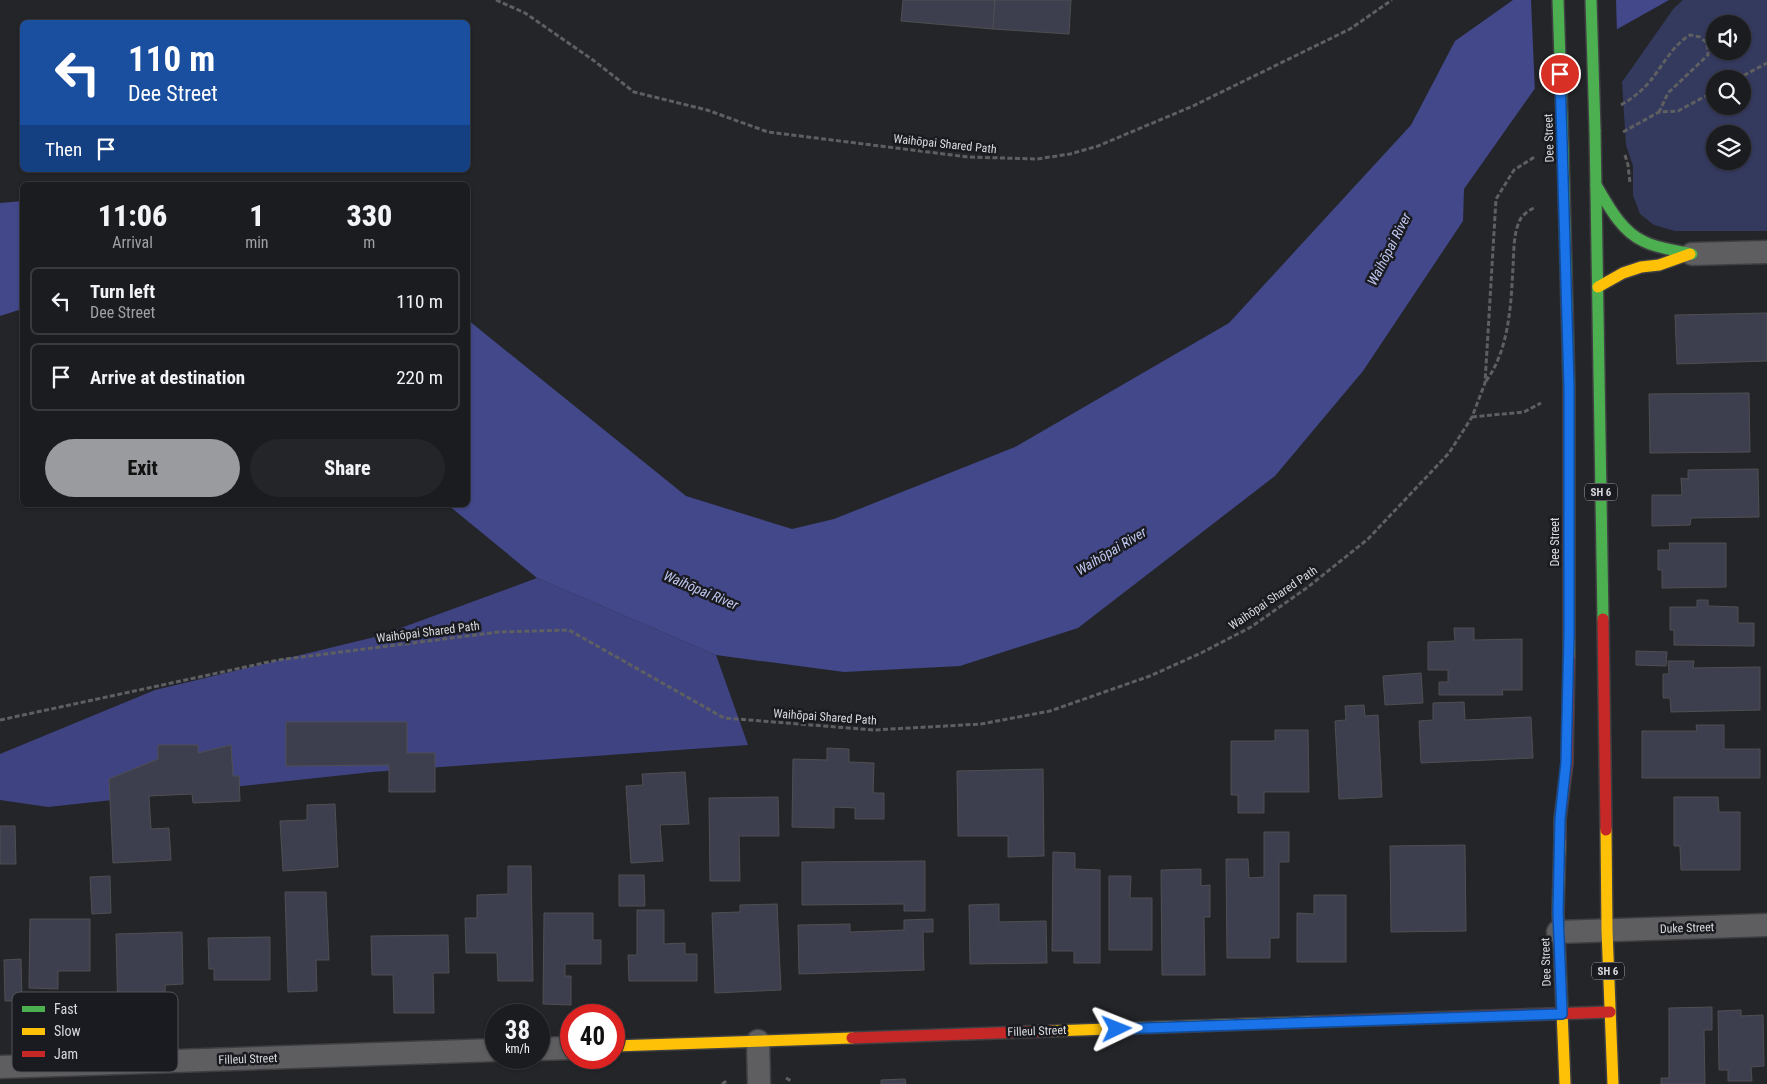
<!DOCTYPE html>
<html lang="en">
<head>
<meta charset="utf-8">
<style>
	body { margin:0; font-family:"Roboto Condensed",sans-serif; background:#242528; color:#f1f3f6; height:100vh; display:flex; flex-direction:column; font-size:19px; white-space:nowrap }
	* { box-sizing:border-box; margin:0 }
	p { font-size:16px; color:#a0a1a4 }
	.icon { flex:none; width:28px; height:28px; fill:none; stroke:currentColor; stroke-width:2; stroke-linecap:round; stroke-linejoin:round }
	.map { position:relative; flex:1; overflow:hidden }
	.drawer { position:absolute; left:20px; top:182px; width:450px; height:325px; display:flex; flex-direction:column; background:#1b1c1f; border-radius:8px; box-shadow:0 1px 4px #0004,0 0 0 1px #393a3d }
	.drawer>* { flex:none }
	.guide { position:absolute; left:20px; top:20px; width:450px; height:152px; border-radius:8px; box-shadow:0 1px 4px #0004,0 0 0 1px #393a3d; background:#1a4fa0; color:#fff; overflow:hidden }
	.fabs { position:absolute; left:1706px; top:15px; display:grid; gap:10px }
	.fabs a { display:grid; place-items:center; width:45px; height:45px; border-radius:50%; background:#1b1c1f; box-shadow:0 1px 4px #0004,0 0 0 1px #393a3d; font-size:25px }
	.speed { position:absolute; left:485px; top:1004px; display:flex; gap:10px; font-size:25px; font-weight:700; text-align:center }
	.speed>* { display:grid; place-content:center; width:65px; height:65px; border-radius:50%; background:#1b1c1f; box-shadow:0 1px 4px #0004,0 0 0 1px #393a3d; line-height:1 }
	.speed small { font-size:12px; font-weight:400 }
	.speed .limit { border:8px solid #d22; background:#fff; color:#111 }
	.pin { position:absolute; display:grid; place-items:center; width:42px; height:42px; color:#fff; margin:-21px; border:2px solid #fff; border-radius:50%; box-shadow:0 1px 5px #0007 }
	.me { position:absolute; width:55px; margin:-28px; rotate:88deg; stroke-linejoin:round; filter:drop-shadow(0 0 4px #0008) }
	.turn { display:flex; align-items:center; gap:18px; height:105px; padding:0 25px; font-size:22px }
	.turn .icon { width:65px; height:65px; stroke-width:2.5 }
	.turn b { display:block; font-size:35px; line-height:42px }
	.then { display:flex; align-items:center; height:48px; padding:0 25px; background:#0003; gap:10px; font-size:19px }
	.eta { display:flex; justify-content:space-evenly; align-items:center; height:85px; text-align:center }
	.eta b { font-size:30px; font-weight:800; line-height:35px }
	.button { display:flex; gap:10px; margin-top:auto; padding:10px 25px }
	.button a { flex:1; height:58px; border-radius:30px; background:#9a9b9f; color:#111; font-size:20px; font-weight:800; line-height:58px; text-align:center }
	.button a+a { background:#242528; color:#f1f3f6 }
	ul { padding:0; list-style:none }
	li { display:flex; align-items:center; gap:15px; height:68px; margin:0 10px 8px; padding:0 15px; border:2px solid #393a3d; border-radius:8px }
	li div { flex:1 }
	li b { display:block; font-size:19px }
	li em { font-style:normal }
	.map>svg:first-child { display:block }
	.green { fill:#34395e; fill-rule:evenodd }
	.forest { fill:#3f4382 }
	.water { fill:#424889 }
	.pier { fill:#242529 }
	.building { fill:#3e3f4e; stroke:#4f4f52 }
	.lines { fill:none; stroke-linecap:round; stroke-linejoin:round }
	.street-casing { stroke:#3f3f42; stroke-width:25 }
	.fast-casing { stroke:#3f3f42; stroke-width:14 }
	.slow-casing { stroke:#3f3f42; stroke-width:14 }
	.jam-casing { stroke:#3f3f42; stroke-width:14 }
	.path { stroke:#5e5f61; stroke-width:3; stroke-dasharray:5 2.5; stroke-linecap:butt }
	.street { stroke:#5e5e60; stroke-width:22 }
	.fast { stroke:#4caf50; stroke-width:11 }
	.slow { stroke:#ffc107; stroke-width:11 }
	.jam { stroke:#c62828; stroke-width:11 }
	.fast-bridge-casing { stroke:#3f3f42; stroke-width:14; stroke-linecap:butt }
	.fast-bridge { stroke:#4caf50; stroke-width:11 }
	.route-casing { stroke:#114b97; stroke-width:12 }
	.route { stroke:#1a73e8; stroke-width:9 }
	.labels { text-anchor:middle; stroke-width:5; stroke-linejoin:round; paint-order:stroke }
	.shield { fill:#1a1b20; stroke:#a0a1a5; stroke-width:1 }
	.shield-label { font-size:11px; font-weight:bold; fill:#d9dade }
	.street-label { font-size:12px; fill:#d9dade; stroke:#1a1b20 }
	.water-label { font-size:14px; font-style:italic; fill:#bfc6ef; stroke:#1a1b20 }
	.key { fill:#1a1b20; stroke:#535459; stroke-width:1 }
	.key-label { font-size:14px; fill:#d9dade }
</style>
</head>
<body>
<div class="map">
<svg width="1767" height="1084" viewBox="0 0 1767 1084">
	<rect width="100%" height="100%" fill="#242529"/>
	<path class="green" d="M 1683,0 L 1767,0 L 1767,231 L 1675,231 L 1654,225 L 1640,214 L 1633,195 L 1633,166 L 1626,145 L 1622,82 L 1674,8 ZM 1715,24 L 1742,24 L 1742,51 L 1715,51 ZM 1715,79 L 1742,79 L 1742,106 L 1715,106 ZM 1715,134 L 1742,134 L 1742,161 L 1715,161 Z"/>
	<path class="forest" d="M 537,578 L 716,655 L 748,745 L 372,772 L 48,807 L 0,800 L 0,754 L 155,690 L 379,636 Z"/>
	<g class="water">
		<path d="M 1513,0 L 1669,0 L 1550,67 L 1464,189 L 1463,221 L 1363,371 L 1275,476 L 1078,628 L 960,666 L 844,672 L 716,655 L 537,578 L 448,505 L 468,505 L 468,320 L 686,496 L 792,529 L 834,519 L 1015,447 L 1229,323 L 1411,125 L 1455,41 Z"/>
		<path d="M 22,201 L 22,309 L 0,316 L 0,203 Z"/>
	</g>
	<path class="pier" d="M 1531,0 L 1616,0 L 1617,32 L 1552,68 L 1535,93 Z"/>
	<g class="building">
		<path d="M 903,0 L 995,0 L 993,29 L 901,21 Z"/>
		<path d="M 995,0 L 1071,0 L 1069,34 L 993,29 Z"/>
		<path d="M 1767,313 L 1767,361 L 1677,364 L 1675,315 Z"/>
		<path d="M 1749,393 L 1750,452 L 1650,453 L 1649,394 Z"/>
		<path d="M 1758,469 L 1759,517 L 1691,518 L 1690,525 L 1652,526 L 1652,495 L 1682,495 L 1681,478 L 1688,479 L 1688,470 Z"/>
		<path d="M 1669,543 L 1726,543 L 1726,587 L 1662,588 L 1662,570 L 1658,570 L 1658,550 L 1670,550 Z"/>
		<path d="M 1697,600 L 1708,600 L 1708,606 L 1738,607 L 1738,623 L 1754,623 L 1754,646 L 1674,645 L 1674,630 L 1670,630 L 1670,607 L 1697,607 Z"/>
		<path d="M 1454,628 L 1474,628 L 1474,640 L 1522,639 L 1522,690 L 1502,690 L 1503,695 L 1439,695 L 1439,682 L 1448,682 L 1448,670 L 1428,670 L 1428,642 L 1455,641 Z"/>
		<path d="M 1636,651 L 1667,652 L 1666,666 L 1636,665 Z"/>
		<path d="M 1668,661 L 1694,661 L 1693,668 L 1760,667 L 1760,710 L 1671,712 L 1670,698 L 1663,698 L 1663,674 L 1669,674 Z"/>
		<path d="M 1421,673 L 1423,703 L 1385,705 L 1383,676 Z"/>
		<path d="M 1464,702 L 1465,720 L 1531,717 L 1533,758 L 1421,763 L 1419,721 L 1433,720 L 1433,703 Z"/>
		<path d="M 1364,705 L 1365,716 L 1378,715 L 1382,797 L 1339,799 L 1335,721 L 1346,720 L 1345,706 Z"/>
		<path d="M 286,722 L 407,722 L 407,753 L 435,753 L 435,792 L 389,792 L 389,765 L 286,766 Z"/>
		<path d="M 1696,725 L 1724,725 L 1724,749 L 1760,749 L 1760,778 L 1642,778 L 1642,731 L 1697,731 Z"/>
		<path d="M 1275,730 L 1308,730 L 1309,792 L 1264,792 L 1264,813 L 1238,813 L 1238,795 L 1231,795 L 1231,741 L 1275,741 Z"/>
		<path d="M 158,745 L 198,745 L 198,753 L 231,745 L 233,776 L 239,776 L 240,801 L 193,803 L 192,794 L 149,796 L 151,829 L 169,828 L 171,860 L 113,863 L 109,779 L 158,759 Z"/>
		<path d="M 827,748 L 849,749 L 849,762 L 874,763 L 873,793 L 884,793 L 884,819 L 855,819 L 855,808 L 834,807 L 834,828 L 792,827 L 793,759 L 827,760 Z"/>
		<path d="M 1043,769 L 1044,856 L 1008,857 L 1008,836 L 958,836 L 957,771 Z"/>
		<path d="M 685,772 L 689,824 L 660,825 L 663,861 L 631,863 L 626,786 L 643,785 L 642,774 Z"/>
		<path d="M 778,797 L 779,836 L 739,836 L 740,881 L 710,881 L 709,798 Z"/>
		<path d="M 1674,797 L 1718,797 L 1719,812 L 1740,812 L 1740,870 L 1681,870 L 1680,846 L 1674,846 Z"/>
		<path d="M 335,804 L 338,867 L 283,871 L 280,821 L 307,820 L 307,805 Z"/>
		<path d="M 0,826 L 15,826 L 16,864 L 0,864 Z"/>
		<path d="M 1264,832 L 1289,832 L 1289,862 L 1279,862 L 1279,938 L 1270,938 L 1270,958 L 1227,958 L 1226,859 L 1248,859 L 1249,878 L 1264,877 Z"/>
		<path d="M 1465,845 L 1466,931 L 1391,932 L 1390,846 Z"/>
		<path d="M 1053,852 L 1075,853 L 1075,869 L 1100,870 L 1100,963 L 1074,963 L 1074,951 L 1052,951 Z"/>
		<path d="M 925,861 L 925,911 L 904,911 L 904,904 L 802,905 L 802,862 Z"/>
		<path d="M 508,866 L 531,866 L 533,981 L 498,981 L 497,953 L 466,953 L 465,918 L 477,918 L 477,895 L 508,894 Z"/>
		<path d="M 1201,869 L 1201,886 L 1210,885 L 1210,917 L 1204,917 L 1205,975 L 1162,975 L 1161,870 Z"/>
		<path d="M 619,875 L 644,875 L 645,906 L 619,906 Z"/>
		<path d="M 110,876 L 111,913 L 92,914 L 90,877 Z"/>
		<path d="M 1109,876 L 1131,876 L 1130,898 L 1152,898 L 1152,950 L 1109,950 Z"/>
		<path d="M 285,892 L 326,892 L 329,960 L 316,960 L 317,991 L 288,992 Z"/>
		<path d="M 1314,895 L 1346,895 L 1346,962 L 1297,962 L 1297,913 L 1314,914 Z"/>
		<path d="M 777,904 L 781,990 L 715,993 L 712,913 L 740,912 L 740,905 Z"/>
		<path d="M 999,904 L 999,922 L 1046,921 L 1047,963 L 970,964 L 969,905 Z"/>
		<path d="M 637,910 L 664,910 L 664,944 L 685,943 L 685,954 L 697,954 L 697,981 L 629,981 L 628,955 L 637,955 Z"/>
		<path d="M 544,913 L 593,913 L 593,940 L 601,940 L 601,964 L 565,964 L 565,976 L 571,976 L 571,1005 L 543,1004 Z"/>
		<path d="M 30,919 L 90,919 L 90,971 L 58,971 L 58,989 L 29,988 Z"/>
		<path d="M 933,919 L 933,932 L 923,932 L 924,970 L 799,974 L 798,925 L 850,924 L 850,932 L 904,930 L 904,920 Z"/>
		<path d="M 182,932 L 183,984 L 165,985 L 166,1017 L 118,1018 L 116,934 Z"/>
		<path d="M 448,935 L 449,973 L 433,973 L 434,1013 L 394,1013 L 393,975 L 372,975 L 371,936 Z"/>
		<path d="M 270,937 L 270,980 L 214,980 L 214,969 L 209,969 L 208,938 Z"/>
		<path d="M 21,959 L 22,1001 L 5,1001 L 4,960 Z"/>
		<path d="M 1712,1007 L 1712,1030 L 1704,1030 L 1705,1084 L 1661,1084 L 1661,1078 L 1669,1078 L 1669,1008 Z"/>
		<path d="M 1741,1010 L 1741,1016 L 1763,1015 L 1764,1066 L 1751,1067 L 1752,1081 L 1728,1081 L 1728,1070 L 1719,1070 L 1718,1011 Z"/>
		<path d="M 905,1079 L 906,1084 L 881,1084 L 881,1080 Z"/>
	</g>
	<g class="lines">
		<g class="street-casing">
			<g id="street">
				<path d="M 1692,254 L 1767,252"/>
				<path d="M 1558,932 L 1767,925"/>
				<path d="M 758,1041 L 759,1084"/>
				<path d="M 539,1049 L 571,1048"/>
				<path d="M 0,1067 L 496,1050"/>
			</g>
		</g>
		<g class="fast-casing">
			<g id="fast">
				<path d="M 1595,130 L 1603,619"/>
				<path d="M 1563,149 L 1569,387 L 1569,451"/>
				<path d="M 1596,185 C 1608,205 1621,231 1643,241 C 1658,249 1676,250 1692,254"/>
			</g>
		</g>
		<g class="slow-casing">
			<g id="slow">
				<path d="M 1598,287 L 1623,273 L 1641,267 L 1659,265 L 1690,254"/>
				<path d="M 1569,657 L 1569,451"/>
				<path d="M 1606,830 L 1607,930 L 1613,1084"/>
				<path d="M 1560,841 L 1558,912 L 1565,1084"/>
				<path d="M 1051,1031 L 1311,1022"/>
				<path d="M 614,1046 L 852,1038"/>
			</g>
		</g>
		<g class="jam-casing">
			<g id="jam">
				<path d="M 1603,619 L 1606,830"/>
				<path d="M 1560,841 L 1560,819 L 1567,763 L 1569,657"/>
				<path d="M 1311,1022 L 1610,1012"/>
				<path d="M 852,1038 L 1051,1031"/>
			</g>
		</g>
		<g class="path">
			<path d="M 496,0 L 525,13 L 593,60 L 634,92 L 707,110 L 768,132 L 968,157 L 1037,159 L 1070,154 L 1098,146 L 1193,106 L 1350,29 L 1392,0"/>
			<path d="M 1737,79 L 1767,63"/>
			<path d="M 1621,105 C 1633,98 1643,90 1651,80 C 1663,65 1673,45 1690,35 L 1700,37 L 1707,43 L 1708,55 L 1668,93 L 1659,112"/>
			<path d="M 1623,132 L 1659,112 L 1678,111 L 1715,91"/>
			<path d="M 1625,155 L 1628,165 L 1630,183"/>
			<path d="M 1486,381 C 1509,350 1511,305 1513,267 C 1514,252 1513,232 1521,218 C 1525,213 1531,209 1536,207"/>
			<path d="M 1472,417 L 1524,412 L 1541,403"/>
			<path d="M 0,720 L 278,660 L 499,632 L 569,630 L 724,718 L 874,730 L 981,724 L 1050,711 L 1150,676 L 1201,653 L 1251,627 L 1308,587 L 1368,539 L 1449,453 L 1472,417 L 1485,383 L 1496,199 L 1514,170 L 1536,156"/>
			<path d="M 786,1078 L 791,1081"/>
			<path d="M 722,1084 L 728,1080"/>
		</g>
		<use href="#street" class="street"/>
		<use href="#fast" class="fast"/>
		<use href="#slow" class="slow"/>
		<use href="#jam" class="jam"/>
		<g class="fast-bridge-casing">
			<g id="fast-bridge">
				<path d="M 1558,0 L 1563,149"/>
				<path d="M 1591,0 L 1595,130"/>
			</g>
		</g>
		<use href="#fast-bridge" class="fast-bridge"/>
	</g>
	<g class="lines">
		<g class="route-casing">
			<path id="route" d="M 1117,1029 L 1562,1014 L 1558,912 L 1560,819 L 1566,763 L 1569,635 L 1569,387 L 1560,74"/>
		</g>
		<use href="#route" class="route"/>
	</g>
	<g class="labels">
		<g class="shield">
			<rect x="1585" y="483.5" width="32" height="17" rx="4"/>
			<rect x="1592" y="962.5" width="32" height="17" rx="4"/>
		</g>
		<g class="shield-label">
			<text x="1601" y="496">SH 6</text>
			<text x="1608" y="975">SH 6</text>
		</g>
		<g class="street-label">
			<text transform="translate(1549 138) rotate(-92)" y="4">Dee Street</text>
			<text transform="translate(945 144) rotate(6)" y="4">Waihōpai Shared Path</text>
			<text transform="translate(1555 542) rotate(-90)" y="4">Dee Street</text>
			<text transform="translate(1273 598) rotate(-34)" y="4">Waihōpai Shared Path</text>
			<text transform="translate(428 632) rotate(-7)" y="4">Waihōpai Shared Path</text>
			<text transform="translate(825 717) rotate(4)" y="4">Waihōpai Shared Path</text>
			<text transform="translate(1687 928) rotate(-2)" y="4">Duke Street</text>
			<text transform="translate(1546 962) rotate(-92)" y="4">Dee Street</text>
			<text transform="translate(1037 1031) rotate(-2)" y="4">Filleul Street</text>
			<text transform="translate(248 1059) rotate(-2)" y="4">Filleul Street</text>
		</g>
		<g class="water-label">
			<text transform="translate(1389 249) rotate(-63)" y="5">Waihōpai River</text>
			<text transform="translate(1111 551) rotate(-31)" y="5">Waihōpai River</text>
			<text transform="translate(701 590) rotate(23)" y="5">Waihōpai River</text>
		</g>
	</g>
	<rect x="12" y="992" width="166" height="80" rx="8" class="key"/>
	<rect x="22" y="1006" width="23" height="6" fill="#4caf50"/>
	<rect x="22" y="1028" width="23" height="7" fill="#ffc107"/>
	<rect x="22" y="1051" width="23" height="6" fill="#c62828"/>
	<g class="key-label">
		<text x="54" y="1014">Fast</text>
		<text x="54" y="1036">Slow</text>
		<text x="54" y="1059">Jam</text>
	</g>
</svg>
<div class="fabs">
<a><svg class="icon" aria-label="sound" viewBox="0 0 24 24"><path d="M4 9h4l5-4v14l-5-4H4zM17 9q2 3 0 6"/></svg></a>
<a><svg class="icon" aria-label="search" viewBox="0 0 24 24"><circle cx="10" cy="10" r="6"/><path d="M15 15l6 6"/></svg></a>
<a><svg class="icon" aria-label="layers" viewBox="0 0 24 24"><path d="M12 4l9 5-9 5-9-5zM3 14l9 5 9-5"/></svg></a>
</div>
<div class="speed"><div>38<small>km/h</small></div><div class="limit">40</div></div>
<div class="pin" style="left:1560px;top:74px;background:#d93025"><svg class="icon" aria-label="arrive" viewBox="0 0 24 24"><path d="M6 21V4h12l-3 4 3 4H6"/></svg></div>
<svg class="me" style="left:1117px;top:1029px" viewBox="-20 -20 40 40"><path d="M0-17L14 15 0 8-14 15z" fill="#1a73e8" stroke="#fff" stroke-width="4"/></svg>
<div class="guide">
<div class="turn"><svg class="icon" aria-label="left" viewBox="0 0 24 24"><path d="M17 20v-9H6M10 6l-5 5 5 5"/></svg><div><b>110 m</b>Dee Street</div></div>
<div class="then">Then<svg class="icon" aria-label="arrive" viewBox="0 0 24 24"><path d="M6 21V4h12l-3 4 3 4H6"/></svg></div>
</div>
<section class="drawer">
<div class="eta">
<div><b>11:06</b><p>Arrival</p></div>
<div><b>1</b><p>min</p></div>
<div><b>330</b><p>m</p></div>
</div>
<ul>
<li><svg class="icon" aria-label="left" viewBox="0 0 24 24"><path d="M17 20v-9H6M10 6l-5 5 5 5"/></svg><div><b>Turn left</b><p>Dee Street</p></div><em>110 m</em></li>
<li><svg class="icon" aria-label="arrive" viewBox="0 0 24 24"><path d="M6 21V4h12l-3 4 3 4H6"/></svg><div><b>Arrive at destination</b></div><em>220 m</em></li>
</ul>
<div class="button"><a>Exit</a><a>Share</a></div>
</section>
</div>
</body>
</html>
